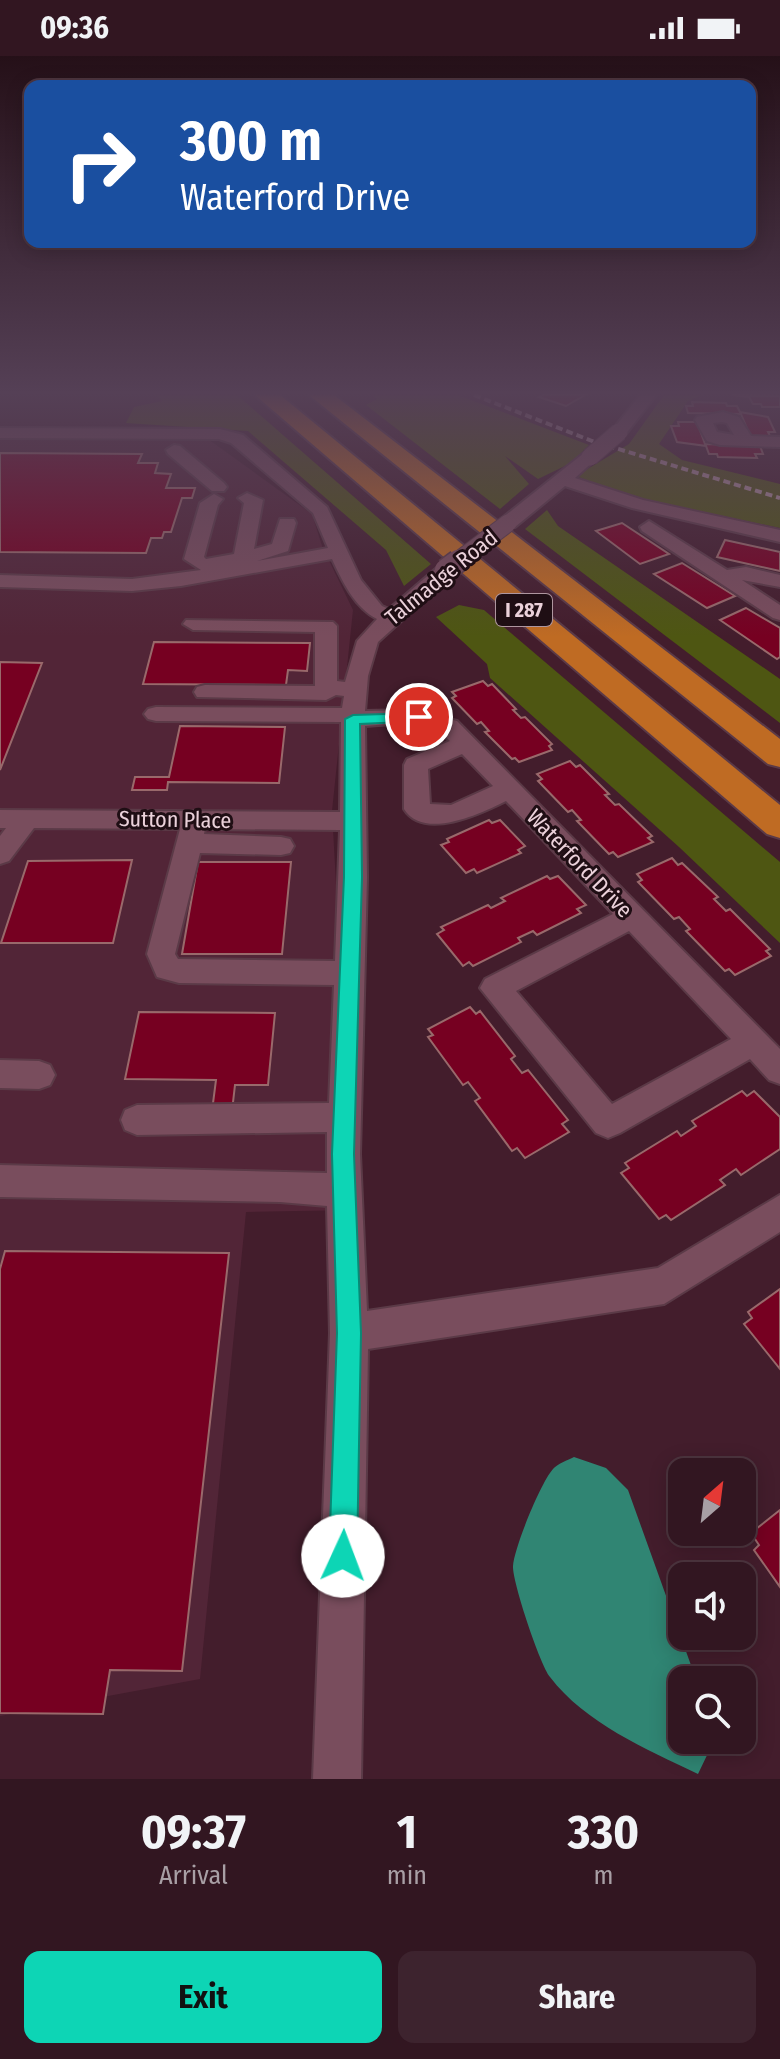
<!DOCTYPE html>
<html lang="en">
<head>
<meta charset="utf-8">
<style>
	body { margin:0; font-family:"Fira Sans Condensed",sans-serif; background:#3d232e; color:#f1f3f6; height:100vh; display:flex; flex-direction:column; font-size:30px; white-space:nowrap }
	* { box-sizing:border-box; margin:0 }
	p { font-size:26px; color:#a89fa5 }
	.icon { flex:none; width:44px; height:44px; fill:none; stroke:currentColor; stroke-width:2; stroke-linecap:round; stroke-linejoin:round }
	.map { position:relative; height:1723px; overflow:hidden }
	.drawer { display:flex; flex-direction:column; background:#321621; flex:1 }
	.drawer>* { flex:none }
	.hud { position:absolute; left:24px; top:24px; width:732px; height:168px; border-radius:16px; box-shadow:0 4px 20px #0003,0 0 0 2px #4d353f; background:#1a4fa0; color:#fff; overflow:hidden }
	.needle { width:52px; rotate:28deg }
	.buttons { position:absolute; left:668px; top:1402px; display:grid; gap:16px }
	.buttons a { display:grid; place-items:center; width:88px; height:88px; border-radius:16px; background:#321621; box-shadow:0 4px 20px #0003,0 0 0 2px #4d353f; font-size:40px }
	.pin { position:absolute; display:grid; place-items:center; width:68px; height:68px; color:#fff; margin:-34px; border:4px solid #fff; border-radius:50%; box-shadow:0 2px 8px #0007 }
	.me { position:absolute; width:88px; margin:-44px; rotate:2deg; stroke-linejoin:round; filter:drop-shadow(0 0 6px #0008) }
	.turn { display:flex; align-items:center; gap:28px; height:168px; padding:0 24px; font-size:36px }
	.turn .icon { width:104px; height:104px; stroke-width:2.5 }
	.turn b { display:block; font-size:56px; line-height:68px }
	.eta { display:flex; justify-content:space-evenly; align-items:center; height:136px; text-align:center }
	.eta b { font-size:48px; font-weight:700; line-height:56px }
	.button { display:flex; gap:16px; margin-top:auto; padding:16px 24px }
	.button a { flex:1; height:92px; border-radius:16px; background:#0dd5b5; color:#111; font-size:32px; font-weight:700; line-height:92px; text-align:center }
	.button a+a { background:#3d232e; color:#f1f3f6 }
	.status { display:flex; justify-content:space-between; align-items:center; height:56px; padding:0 40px; background:#321621; direction:ltr }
	.status svg { height:22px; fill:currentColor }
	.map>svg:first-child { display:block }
	.built { fill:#522537 }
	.green { fill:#4e5612 }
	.water { fill:#308573 }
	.building { fill:#760021; stroke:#99696b; stroke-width:2 }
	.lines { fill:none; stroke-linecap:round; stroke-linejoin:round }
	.minor-casing { stroke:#5b3a47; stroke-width:4 }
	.highway-casing { stroke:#5b3a47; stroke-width:4 }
	.minor { fill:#794d5d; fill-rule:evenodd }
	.highway { fill:#bf6b23; fill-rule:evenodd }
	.rail { stroke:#b496a1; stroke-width:4; stroke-dasharray:7 4; stroke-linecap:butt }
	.minor-bridge-far1-casing { stroke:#5b3a47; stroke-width:19; stroke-linecap:butt }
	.minor-bridge-casing { stroke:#5b3a47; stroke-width:25; stroke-linecap:butt }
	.minor-bridge-far1 { stroke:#794d5d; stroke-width:17 }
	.minor-bridge { stroke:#794d5d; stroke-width:22 }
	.route { fill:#0dd5b5; stroke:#088a76; stroke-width:2 }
	.labels { text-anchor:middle; stroke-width:6; stroke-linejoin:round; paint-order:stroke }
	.shield { fill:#1f0e14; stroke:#ae969f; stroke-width:2 }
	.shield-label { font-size:20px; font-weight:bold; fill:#ebd1da }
	.street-label { font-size:22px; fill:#ebd1da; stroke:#1f0e14 }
</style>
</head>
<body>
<div class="status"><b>09:36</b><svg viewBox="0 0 49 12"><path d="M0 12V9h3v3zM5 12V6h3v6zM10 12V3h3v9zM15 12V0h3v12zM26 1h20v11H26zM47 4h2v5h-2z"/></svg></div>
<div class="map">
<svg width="780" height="1723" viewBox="0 0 780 1723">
	<rect width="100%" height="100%" fill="#431d2c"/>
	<path class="built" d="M 0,380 L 208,383 L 312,458 L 322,490 L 353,554 L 332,755 L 354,1154 L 246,1156 L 200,1623 L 0,1660 Z"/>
	<g class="green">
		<path d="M 156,339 L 237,339 L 431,508 L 404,530 L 386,494 L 248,375 L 126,367 L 134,351 L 162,345 Z"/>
		<path d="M 373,339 L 458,339 L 589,389 L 571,407 L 538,423 L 505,400 L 529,428 L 500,453 L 366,349 L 377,343 Z"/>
		<path d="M 664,339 L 703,339 L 688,345 L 659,388 L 682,404 L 780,428 L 780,472 L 628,440 L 576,420 L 629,388 Z"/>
		<path d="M 547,454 L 558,470 L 780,623 L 780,667 L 525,473 Z"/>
		<path d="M 459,549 L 484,554 L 780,806 L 780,887 L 679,791 L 490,622 L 487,608 L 436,561 Z"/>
	</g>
	<path class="water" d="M 574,1401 L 606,1412 L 628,1434 L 692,1612 L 695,1624 L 682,1624 L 682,1684 L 708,1684 L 710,1693 L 698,1718 C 646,1693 585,1667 550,1621 C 540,1609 512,1525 513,1510 C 514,1492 541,1426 553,1413 C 557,1408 568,1404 574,1401 Z"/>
	<g class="building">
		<path d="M 543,339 L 585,339 L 566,350 L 539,341 Z"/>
		<path d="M 732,339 L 780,340 L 780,351 L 762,351 L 761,348 L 753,348 L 749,341 Z"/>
		<path d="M 692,346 L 726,347 L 727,350 L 737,350 L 740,356 L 768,361 L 775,376 L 768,376 L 770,380 L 750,380 L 741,358 L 688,357 L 686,350 L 693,350 Z"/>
		<path d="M 678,366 L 697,366 L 705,388 L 760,390 L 763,398 L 755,398 L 757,402 L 718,401 L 717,398 L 709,398 L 706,390 L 677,386 L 671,370 L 679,370 Z"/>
		<path d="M 0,397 L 142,398 L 138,407 L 158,407 L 155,417 L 171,418 L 166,432 L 195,432 L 192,442 L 182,442 L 171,476 L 164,476 L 162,482 L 151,482 L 146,497 L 0,496 Z"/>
		<path d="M 622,467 L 669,498 L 640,508 L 596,475 Z"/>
		<path d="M 725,484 L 780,496 L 780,515 L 717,501 Z"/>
		<path d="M 682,507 L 735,540 L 707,552 L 654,518 Z"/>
		<path d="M 746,552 L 780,572 L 780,601 L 777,603 L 720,564 Z"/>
		<path d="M 154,586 L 310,587 L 307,615 L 288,614 L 286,629 L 143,628 Z"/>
		<path d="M 0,606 L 42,607 L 0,714 Z"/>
		<path d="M 483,625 L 488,630 L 492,628 L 516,653 L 513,654 L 521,662 L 525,661 L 552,688 L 549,690 L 552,694 L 519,706 L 515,702 L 512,703 L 485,676 L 489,675 L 481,666 L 477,668 L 452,642 L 456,640 L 452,636 Z"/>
		<path d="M 180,670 L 285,671 L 279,727 L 168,726 L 167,734 L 132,734 L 135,721 L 169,721 Z"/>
		<path d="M 570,705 L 576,711 L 580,709 L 609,738 L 605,739 L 615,749 L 619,748 L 652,780 L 648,782 L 653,786 L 618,801 L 613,796 L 609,798 L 577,765 L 581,764 L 572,754 L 568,756 L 538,725 L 542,723 L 537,718 Z"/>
		<path d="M 489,764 L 492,767 L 500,764 L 525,790 L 518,794 L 521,797 L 477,817 L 474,813 L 466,817 L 441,789 L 449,786 L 447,783 Z"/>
		<path d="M 672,802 L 678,809 L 682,807 L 718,841 L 714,843 L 726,855 L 730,853 L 770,893 L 766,895 L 771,900 L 735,919 L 729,913 L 725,915 L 686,875 L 690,873 L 679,861 L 674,863 L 638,826 L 642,824 L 637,818 Z"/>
		<path d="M 132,804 L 113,887 L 1,887 L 28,805 Z"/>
		<path d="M 198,806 L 291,806 L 282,898 L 182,898 Z"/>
		<path d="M 547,820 L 550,823 L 558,820 L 586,849 L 577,853 L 581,857 L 537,879 L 533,875 L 518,882 L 521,886 L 473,910 L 469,906 L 463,910 L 437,878 L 444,874 L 441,871 L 488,849 L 491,852 L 505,845 L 501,842 Z"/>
		<path d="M 470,951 L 476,958 L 480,955 L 515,1000 L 511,1003 L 522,1017 L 528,1014 L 568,1064 L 562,1068 L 569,1076 L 525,1102 L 517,1092 L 512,1095 L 475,1045 L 480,1042 L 468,1026 L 463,1029 L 428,981 L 433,979 L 428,973 Z"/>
		<path d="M 139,956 L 275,957 L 268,1029 L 235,1029 L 232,1055 L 212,1055 L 216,1024 L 125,1023 Z"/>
		<path d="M 742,1035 L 747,1040 L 754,1035 L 780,1061 L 780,1093 L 741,1119 L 736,1113 L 720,1124 L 725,1129 L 671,1164 L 666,1159 L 659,1163 L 621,1117 L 629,1112 L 625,1107 L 677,1075 L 681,1080 L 696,1070 L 692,1065 Z"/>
		<path d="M 5,1195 L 229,1197 L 182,1615 L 110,1614 L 103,1658 L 0,1657 L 0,1213 Z"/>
		<path d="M 780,1233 L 780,1313 L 744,1268 L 752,1262 L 748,1256 Z"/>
		<path d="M 780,1454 L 780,1531 L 754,1494 L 759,1489 L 751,1477 Z"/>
	</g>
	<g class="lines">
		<g class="minor-casing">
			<g id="minor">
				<path d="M 640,339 L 656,339 L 625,379 L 613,379 L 611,376 Z"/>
				<path d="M 723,356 L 739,361 L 751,380 L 780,381 L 780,391 L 720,389 L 707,385 L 695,364 L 697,361 ZM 722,366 L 727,367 L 734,379 L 717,376 L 713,367 Z"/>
				<path d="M 0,372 L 220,373 L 243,379 L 327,451 L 361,524 L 382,550 L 389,553 L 439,510 L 453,510 L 456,514 L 453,518 L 378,586 L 368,620 L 365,655 L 414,654 L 457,665 L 780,993 L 780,1028 L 769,1024 L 750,1003 L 620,1077 L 608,1082 L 596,1077 L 480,932 L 485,923 L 613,858 L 506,745 C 482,757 424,785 404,753 L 404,709 L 407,703 L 450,685 C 428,662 394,668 365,670 L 367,821 L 360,1098 L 367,1255 L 658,1212 L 780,1139 L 780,1176 L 664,1248 L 368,1293 L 361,1723 L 313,1723 L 330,1277 L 327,1150 L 280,1146 L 0,1141 L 0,1109 L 327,1117 L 327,1076 L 137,1079 L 125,1074 L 121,1064 L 125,1054 L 137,1049 L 329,1047 L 334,929 L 179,927 L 157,921 L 147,898 L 180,773 L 34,772 L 9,805 L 0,808 L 0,780 L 6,772 L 0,772 L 0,754 L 340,756 L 341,666 L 156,665 L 148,663 L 144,658 L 148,653 L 156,651 L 342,652 L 344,640 L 336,639 L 326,644 L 197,641 L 194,636 L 197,631 L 205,629 L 315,630 L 315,576 L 193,574 L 183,568 L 186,564 L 333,566 L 337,570 L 337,625 L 345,626 L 357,585 L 377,563 C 355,552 342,525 332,503 L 181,530 L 132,535 L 0,531 L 0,519 L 132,523 L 201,514 L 184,503 L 200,447 L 214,438 L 223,443 L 218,449 L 204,501 L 206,503 L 234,498 L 244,447 L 238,442 L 247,437 L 263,444 L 254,493 L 272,488 L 280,463 L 294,463 L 296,467 L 288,495 L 257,505 L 328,492 L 313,457 L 231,387 L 219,383 L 0,382 ZM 462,698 L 493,730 L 451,749 L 430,748 L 428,713 ZM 205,773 L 340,774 L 335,905 L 178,903 L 175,898 L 200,797 L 281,799 L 290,797 L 294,790 L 290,783 L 281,781 L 204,778 ZM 629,875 L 731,983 L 612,1048 L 516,935 Z"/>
				<path d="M 174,389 L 180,390 L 224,427 L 227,431 L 224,435 L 212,435 L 168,398 L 166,394 Z"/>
				<path d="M 590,396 L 598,401 L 575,422 L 643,444 L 780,474 L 780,486 L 632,452 L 565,430 L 515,471 L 501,471 L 499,467 L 501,463 L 584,397 Z"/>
				<path d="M 649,465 L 727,514 L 746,511 L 780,519 L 780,531 L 742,524 L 780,549 L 780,564 L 773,562 L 642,475 L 640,471 Z"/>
				<path d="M 0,1004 L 39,1005 L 50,1009 L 55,1019 L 50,1029 L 39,1033 L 0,1032 Z"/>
			</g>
		</g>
		<g class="highway-casing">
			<g id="highway">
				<path d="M 255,339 L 280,339 L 780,749 L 780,782 L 767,778 Z"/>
				<path d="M 309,339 L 334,339 L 780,683 L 780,711 L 768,708 Z"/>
			</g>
		</g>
		<use href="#minor" class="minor"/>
		<use href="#highway" class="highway"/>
		<path class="rail" d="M 474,339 L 592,385 L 780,442"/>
		<g class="minor-bridge-far1-casing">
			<g id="minor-bridge-far1">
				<path d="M 590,401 L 619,376"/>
				<path d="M 455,507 L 508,467"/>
			</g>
		</g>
		<g class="minor-bridge-casing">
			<path id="minor-bridge" d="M 446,514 L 458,505"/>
		</g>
		<use href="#minor-bridge-far1" class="minor-bridge-far1"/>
		<use href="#minor-bridge" class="minor-bridge"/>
	</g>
	<linearGradient id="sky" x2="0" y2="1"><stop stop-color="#251018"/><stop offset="0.58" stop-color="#554056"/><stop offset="1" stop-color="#554056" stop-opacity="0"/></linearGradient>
	<rect width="780" height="581" fill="url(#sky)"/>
	<path class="route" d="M 419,657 L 424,658 L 424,665 L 360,668 L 362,821 L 354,1098 L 361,1277 L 357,1500 L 353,1510 L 343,1514 L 333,1510 L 329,1500 L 337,1277 L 332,1098 L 344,821 L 345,663 L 353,659 Z"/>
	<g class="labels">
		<rect class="shield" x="496" y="538" width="56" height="32" rx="6"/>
		<g class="shield-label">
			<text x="524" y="561">I 287</text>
		</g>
		<g class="street-label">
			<text transform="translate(441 521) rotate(-39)" y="8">Talmadge Road</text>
			<text transform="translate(175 763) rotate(1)" y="8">Sutton Place</text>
			<text transform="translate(580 807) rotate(46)" y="8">Waterford Drive</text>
		</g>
	</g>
</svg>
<div class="buttons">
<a><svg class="needle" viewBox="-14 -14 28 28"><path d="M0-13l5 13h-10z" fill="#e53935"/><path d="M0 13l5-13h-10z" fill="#a89fa5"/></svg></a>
<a><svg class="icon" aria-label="sound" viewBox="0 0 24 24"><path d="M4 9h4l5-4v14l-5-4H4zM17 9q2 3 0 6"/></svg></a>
<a><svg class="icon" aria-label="search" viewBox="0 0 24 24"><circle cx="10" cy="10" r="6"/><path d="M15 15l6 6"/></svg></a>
</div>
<div class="pin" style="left:419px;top:661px;background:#d93025"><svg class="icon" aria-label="arrive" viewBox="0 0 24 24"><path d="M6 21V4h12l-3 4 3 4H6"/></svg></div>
<svg class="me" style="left:343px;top:1500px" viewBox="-20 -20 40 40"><circle r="19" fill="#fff"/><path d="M0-13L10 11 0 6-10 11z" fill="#0dd5b5"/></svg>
<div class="hud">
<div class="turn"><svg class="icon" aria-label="right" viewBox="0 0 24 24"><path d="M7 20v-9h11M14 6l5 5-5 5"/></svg><div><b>300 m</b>Waterford Drive</div></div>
</div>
</div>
<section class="drawer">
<div class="eta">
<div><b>09:37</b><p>Arrival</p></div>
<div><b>1</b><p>min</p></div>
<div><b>330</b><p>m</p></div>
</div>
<div class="button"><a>Exit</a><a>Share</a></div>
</section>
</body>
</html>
